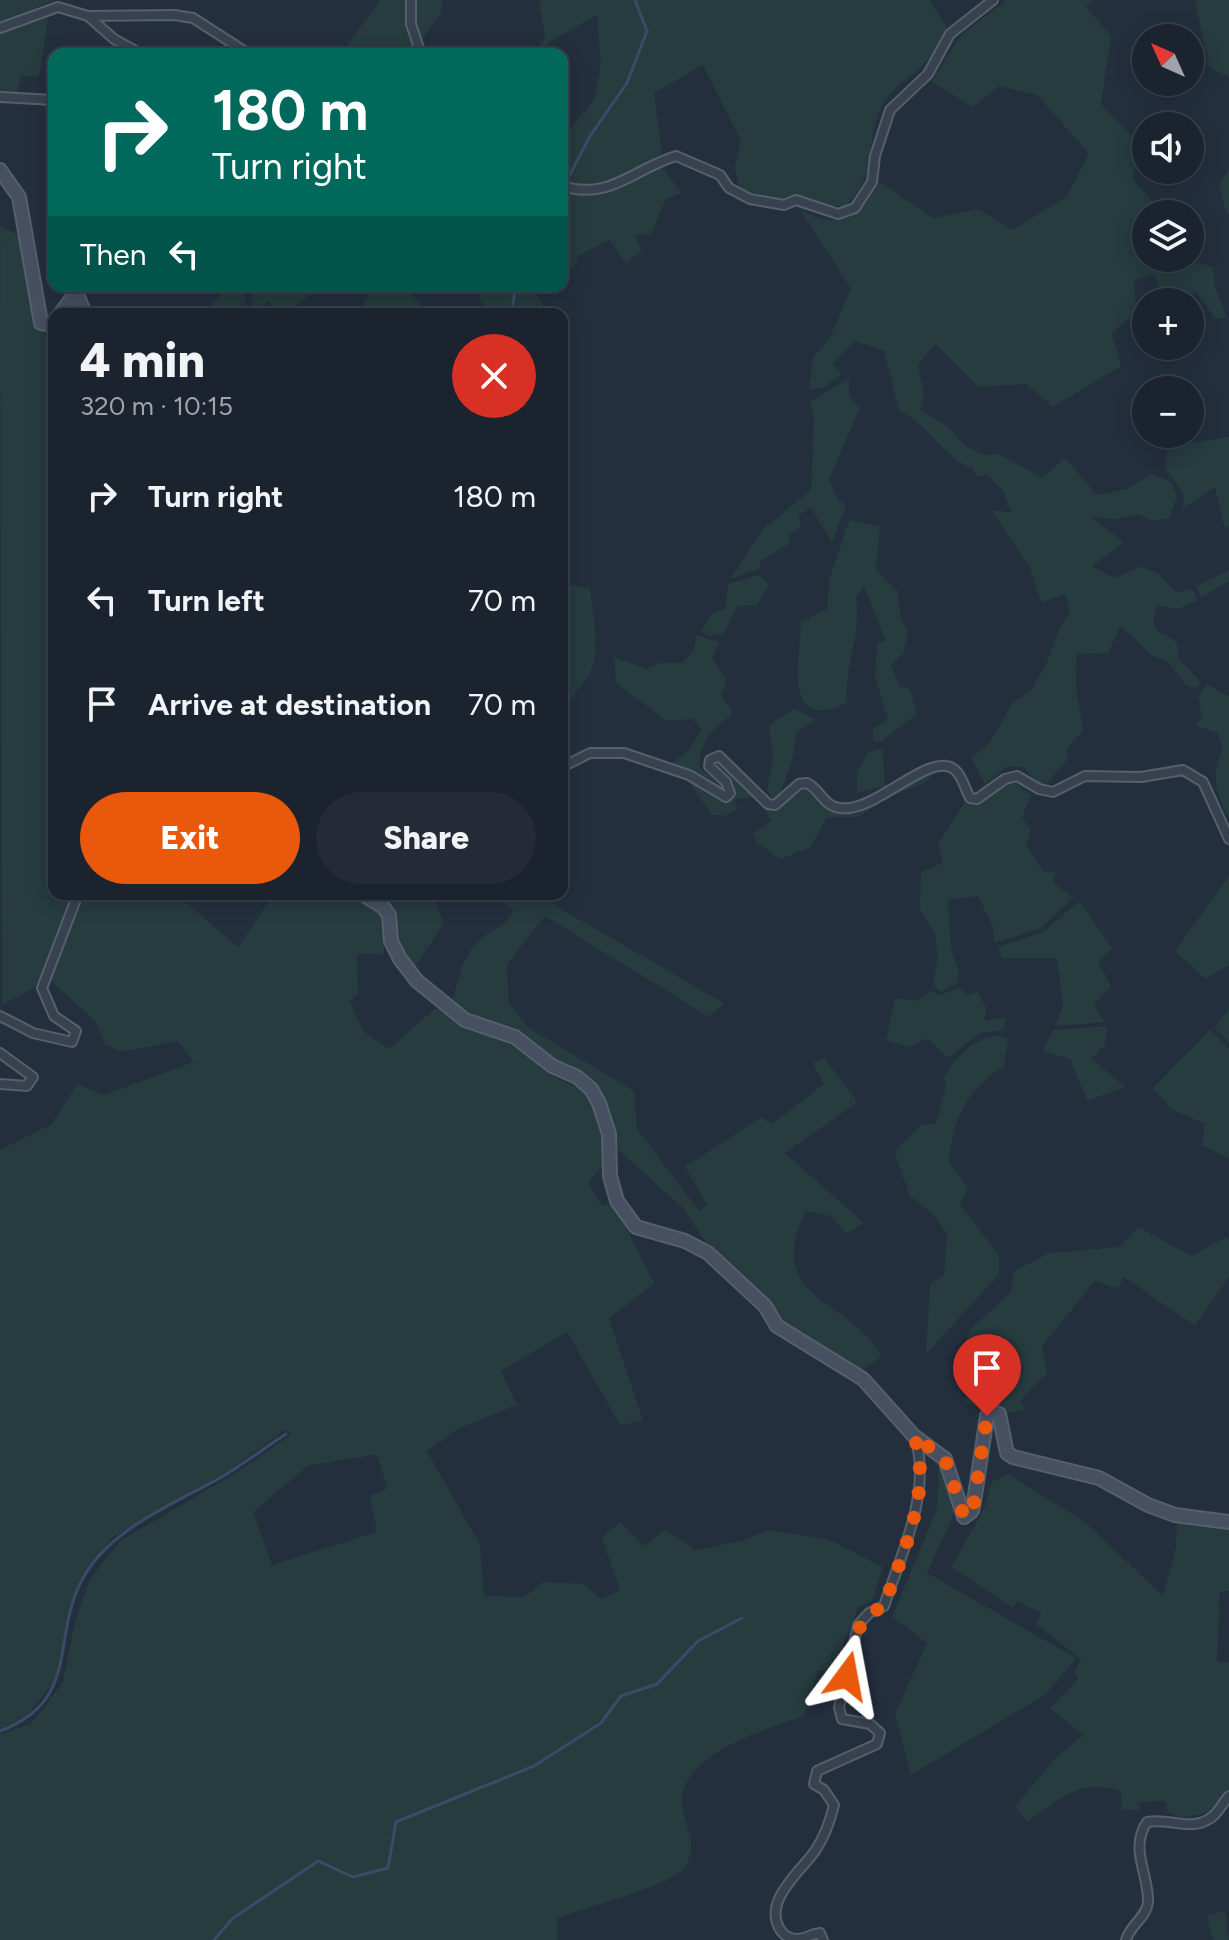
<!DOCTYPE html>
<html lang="en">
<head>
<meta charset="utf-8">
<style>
	body { margin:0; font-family:Figtree,sans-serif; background:#242b36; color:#f1f3f6; height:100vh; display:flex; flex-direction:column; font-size:30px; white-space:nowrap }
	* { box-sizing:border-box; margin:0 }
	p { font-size:26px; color:#a0a4aa }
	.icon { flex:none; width:44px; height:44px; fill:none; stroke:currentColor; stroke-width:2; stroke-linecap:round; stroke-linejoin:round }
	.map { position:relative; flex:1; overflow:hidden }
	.panel { position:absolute; left:48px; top:308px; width:520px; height:592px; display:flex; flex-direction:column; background:#1b232e; border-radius:16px; box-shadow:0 4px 20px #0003,0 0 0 2px #39404a }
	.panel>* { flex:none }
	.banner { position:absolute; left:48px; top:48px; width:520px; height:244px; border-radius:16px; box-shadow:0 4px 20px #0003,0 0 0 2px #39404a; background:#00695c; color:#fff; overflow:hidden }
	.needle { width:52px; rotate:315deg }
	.controls { position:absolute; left:1132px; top:24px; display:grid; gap:16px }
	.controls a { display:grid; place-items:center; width:72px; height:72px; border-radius:50%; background:#1b232e; box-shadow:0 4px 20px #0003,0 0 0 2px #39404a; font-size:40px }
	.pin { position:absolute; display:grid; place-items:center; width:68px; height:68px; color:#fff; margin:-82px -34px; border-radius:50% 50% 50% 0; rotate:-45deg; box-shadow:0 0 8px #0007 }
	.pin .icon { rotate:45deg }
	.me { position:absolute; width:88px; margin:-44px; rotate:13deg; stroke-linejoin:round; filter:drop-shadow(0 0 6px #0008) }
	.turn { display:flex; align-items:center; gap:28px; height:168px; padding:0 32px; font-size:36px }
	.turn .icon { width:104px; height:104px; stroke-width:2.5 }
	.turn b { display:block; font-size:56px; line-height:68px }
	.then { display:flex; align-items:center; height:76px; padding:0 32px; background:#0003; gap:16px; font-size:30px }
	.round { display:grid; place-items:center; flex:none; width:84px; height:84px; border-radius:42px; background:#242b36 }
	.head { display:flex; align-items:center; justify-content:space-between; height:136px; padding:0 32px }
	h1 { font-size:48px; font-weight:800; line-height:60px }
	.primary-button { display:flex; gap:16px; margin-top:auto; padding:16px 32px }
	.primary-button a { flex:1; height:92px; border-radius:48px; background:#ea580c; color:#fff; font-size:32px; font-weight:800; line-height:92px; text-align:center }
	.primary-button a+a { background:#242b36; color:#f1f3f6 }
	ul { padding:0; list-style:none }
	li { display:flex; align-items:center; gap:24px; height:104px; padding:0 32px }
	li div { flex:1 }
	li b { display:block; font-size:30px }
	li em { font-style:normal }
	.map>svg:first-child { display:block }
	.green { fill:#263c3f; fill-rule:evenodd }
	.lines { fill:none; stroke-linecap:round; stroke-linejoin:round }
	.stream { stroke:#394c67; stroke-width:3 }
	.street-casing { stroke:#565f6c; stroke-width:12 }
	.secondary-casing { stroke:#565f6c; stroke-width:16 }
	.street { stroke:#38414e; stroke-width:8 }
	.secondary { stroke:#465061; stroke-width:12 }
	.route { stroke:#ea580c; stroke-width:14; stroke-dasharray:0 25.2 }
</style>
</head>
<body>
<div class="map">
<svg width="1229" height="1940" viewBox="0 0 1229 1940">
	<rect width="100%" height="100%" fill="#242f3e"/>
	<g class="green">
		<path d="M 0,0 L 53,0 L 0,24 Z"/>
		<path d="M 380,0 L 409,0 L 415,54 L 341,54 Z"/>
		<path d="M 415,0 L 443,0 L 441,12 L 421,41 L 415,22 Z"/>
		<path d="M 539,0 L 930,0 L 947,28 C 940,41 933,54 923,65 C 910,79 892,86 883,104 C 863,140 879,178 845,206 L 830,206 L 808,197 L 782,199 L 752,195 L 739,187 L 735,167 L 741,141 L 703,65 L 654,93 L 662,153 C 633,173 596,198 562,180 L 562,138 L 594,100 L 601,65 L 597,15 L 550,42 L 539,54 L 532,54 L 545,37 Z"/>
		<path d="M 1006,0 L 1094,0 L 1086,6 L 1111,36 L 1101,104 L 1142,146 L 1132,178 L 1163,214 L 1146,214 L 1146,258 L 1180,258 L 1213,267 L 1214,284 L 1227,317 L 1215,319 L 1197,292 L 1165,297 L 1153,274 L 1134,280 L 1136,313 L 1111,333 L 1121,366 L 1053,407 L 1026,384 L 978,387 L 935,344 L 918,365 L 924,395 L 920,410 L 949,427 L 965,446 L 984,455 L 999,454 L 1042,478 L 1065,458 L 1097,495 L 1127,489 L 1153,474 L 1171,482 L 1177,497 L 1169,518 L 1152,521 L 1139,514 L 1117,519 L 1091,517 L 1124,542 L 1092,566 L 1114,578 L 1140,567 L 1158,573 L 1177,593 L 1190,589 L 1194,591 L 1197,601 L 1178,609 L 1157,605 L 1153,621 L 1156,630 L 1177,642 L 1179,659 L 1201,682 L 1196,688 L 1186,685 L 1169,663 L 1153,656 L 1120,626 L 1108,653 L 1077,654 L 1076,688 L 1083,730 L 1067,749 L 1068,759 L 1044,787 L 1022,767 L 1008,766 L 985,784 L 971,757 L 989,744 L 1013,702 L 1031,691 L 1049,658 L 1060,626 L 1070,613 L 1065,594 L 1041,602 L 1030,568 L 991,510 L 1012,513 L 1003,491 L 987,475 L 977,477 L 972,468 C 945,459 927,424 899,410 L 884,351 L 855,341 L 833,364 L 842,374 L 822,388 L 809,390 L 813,358 L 830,337 L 851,289 L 800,210 C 841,230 859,220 879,181 L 933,218 L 979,209 L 1013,230 L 1067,196 L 1089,153 L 1037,95 L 999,86 L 973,107 L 932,82 L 960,36 Z"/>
		<path d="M 1195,0 L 1229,0 L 1229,77 L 1209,67 Z"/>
		<path d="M 48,18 L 39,77 L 21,75 L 17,94 L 0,93 L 0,30 Z"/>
		<path d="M 660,165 L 682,193 L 666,199 L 651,234 L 634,235 L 642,250 L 626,264 L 610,240 L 577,256 L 577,264 L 562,273 L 562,189 C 600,201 626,183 660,165 Z"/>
		<path d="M 1229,170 L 1229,213 L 1226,214 L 1219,184 Z"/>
		<path d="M 0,225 L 18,235 L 39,330 L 47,336 L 54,333 L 54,894 L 74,894 L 49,961 L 35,987 L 2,1005 Z"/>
		<path d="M 220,286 L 243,286 L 247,314 L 209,314 L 211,304 L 222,294 Z"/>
		<path d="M 251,286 L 306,286 L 310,295 L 284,314 L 277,314 L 268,301 L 253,313 Z"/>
		<path d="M 372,286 L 404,286 L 429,314 L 357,314 L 373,289 Z"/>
		<path d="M 499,286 L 541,286 L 535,290 L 548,314 L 491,314 L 479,298 L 484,290 Z"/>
		<path d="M 849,378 L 849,396 L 860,408 L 829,479 L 838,500 L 846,505 L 832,542 L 811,508 L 799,515 L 800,527 L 789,535 L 790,543 L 761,561 L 759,569 L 730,579 L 763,529 L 811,490 L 814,416 L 810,402 Z"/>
		<path d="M 1229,437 L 1229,527 L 1225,528 L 1215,487 L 1182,509 L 1184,495 L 1166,469 L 1167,446 Z"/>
		<path d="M 849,520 L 880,526 L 876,569 L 897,591 L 901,619 L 908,633 L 903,655 L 891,664 L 899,686 L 910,689 L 917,714 L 880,742 L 873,741 L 873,729 L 888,720 L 875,676 L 877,644 L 886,641 L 864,586 L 856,597 C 862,633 844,666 847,703 C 782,733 800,662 801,622 L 827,609 L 829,581 Z"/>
		<path d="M 1229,570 L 1229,581 L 1202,597 L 1195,587 Z"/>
		<path d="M 759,575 L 769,586 L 757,605 L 738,606 L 724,633 L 709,636 L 701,632 L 712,614 L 725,609 L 728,584 Z"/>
		<path d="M 562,583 L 590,589 C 592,612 600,645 592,667 C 585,686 567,697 562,718 Z"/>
		<path d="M 696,635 L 719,642 L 712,659 L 727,679 L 721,696 L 733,713 C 715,728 697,742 700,768 L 726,788 L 720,792 L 709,779 L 672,763 L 688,751 L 701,730 L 694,719 L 667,721 L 616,683 L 614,657 L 647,669 L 660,663 L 683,663 L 694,650 Z"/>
		<path d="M 1207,684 L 1229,697 L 1229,819 C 1215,792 1211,776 1223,748 L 1218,733 L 1196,726 L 1202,716 L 1198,696 Z"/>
		<path d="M 795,709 L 816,720 L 796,733 L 793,758 L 780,794 L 772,798 L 767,790 L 773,761 L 769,725 Z"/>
		<path d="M 883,748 L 885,786 L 857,793 L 857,771 L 869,751 Z"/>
		<path d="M 719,760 L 758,797 L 734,799 L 738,809 L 724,816 L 712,815 L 688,781 L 720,800 L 733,799 L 735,784 L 713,764 Z"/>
		<path d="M 932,767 L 938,769 L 924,783 L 889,797 L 858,817 L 827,817 L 811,847 L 780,859 L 756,842 L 753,833 L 771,821 L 762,805 L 777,806 L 791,794 L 806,789 L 825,808 L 857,814 C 881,795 909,788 932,767 Z"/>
		<path d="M 1004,781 L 1014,783 L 1031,795 L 1022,817 L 1031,830 L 1026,845 L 1043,871 L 1056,872 L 1053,882 L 1073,898 L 1040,929 L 994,943 L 993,927 L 978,896 L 948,900 L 951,949 L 959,973 L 957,983 L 941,992 L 933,985 L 938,958 L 935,934 L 920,911 L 921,872 L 943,863 L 938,844 L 965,802 L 978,801 Z"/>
		<path d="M 1229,876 L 1229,965 L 1206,979 L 1175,951 Z"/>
		<path d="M 81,894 L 184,894 L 184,901 L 238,947 L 274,894 L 345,894 L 381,914 L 386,929 L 383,954 L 357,954 L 358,994 L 350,1001 L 363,1031 L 389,1049 L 436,1008 L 465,1027 L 496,1033 L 512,1042 L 548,1074 L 586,1092 L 596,1111 L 603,1144 L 603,1165 L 588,1183 L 602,1205 L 615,1205 L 654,1283 L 609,1319 L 643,1421 L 620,1425 L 567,1332 L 501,1371 L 517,1405 L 457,1429 L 427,1451 L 480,1545 L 484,1596 L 524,1597 L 543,1582 L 583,1584 L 601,1599 L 620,1590 L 602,1538 L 620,1522 L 645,1546 L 665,1529 L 696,1550 L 746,1540 L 766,1530 L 828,1539 L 883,1567 L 872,1601 L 858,1607 L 833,1672 L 818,1671 L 804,1716 C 768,1728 678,1755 682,1804 C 684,1828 701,1846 683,1869 C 670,1886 582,1909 557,1918 L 557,1940 L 0,1940 L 0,1735 L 32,1723 L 63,1682 L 75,1622 L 90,1579 L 120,1541 L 234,1474 L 292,1434 L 285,1430 L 228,1471 L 113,1537 L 80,1579 L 54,1682 L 23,1720 L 0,1729 L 0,1150 L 52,1124 L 77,1084 L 104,1095 L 194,1062 L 177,1041 L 121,1052 L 105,1044 L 96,1022 L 50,980 ZM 377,1454 L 387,1488 L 370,1496 L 377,1532 L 272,1565 L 253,1512 L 308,1466 Z"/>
		<path d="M 378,894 L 431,894 L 444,923 L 414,968 L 395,937 C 400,915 397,907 378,894 Z"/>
		<path d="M 493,894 L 542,894 L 554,905 L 724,1003 L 709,1017 L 545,916 L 507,964 L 509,1004 L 530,1029 L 634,1091 L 637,1129 L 699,1211 L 707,1204 L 685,1167 L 761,1117 L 772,1124 L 824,1084 L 813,1063 L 824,1058 L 858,1102 L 785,1153 L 864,1223 L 846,1234 L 831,1216 L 806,1211 C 761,1300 852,1300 882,1356 L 861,1371 L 780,1321 L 769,1305 L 708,1246 L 683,1208 L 615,1147 L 593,1087 L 473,1019 L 453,1000 C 459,979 462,955 480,940 C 495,926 500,932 514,911 Z"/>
		<path d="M 1080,901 L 1112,948 L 1098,962 L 1111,987 L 1094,1005 L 1105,1022 L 1055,1026 L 1063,1007 L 1057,958 L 1002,958 L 998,947 L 1043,932 Z"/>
		<path d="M 960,987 L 967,995 L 977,992 L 986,1007 L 985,1020 L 1006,1018 L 1003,1030 L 980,1033 L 947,1058 L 928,1038 L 909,1047 L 886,1040 L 895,998 L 915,1001 L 931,991 L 939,996 Z"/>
		<path d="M 1229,1009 L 1229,1043 L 1214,1027 Z"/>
		<path d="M 1107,1026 L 1105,1045 L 1091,1058 L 1125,1087 L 1087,1101 L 1070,1059 L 1043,1051 L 1053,1030 Z"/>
		<path d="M 1210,1030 L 1229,1048 L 1229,1159 L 1202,1145 L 1205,1124 L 1171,1109 L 1153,1088 Z"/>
		<path d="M 999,1036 L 1008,1039 L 1004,1066 C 967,1090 952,1119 949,1162 L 968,1188 L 960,1205 L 999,1255 L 999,1274 L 926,1354 L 930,1284 L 944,1275 L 947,1234 L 932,1213 L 910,1196 L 894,1151 L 922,1125 L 936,1124 L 946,1086 L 944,1077 C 957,1055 973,1038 999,1036 Z"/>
		<path d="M 1138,1227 L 1192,1256 L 1226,1237 L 1229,1240 L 1229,1277 L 1195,1326 L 1124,1277 L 1118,1288 L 1095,1281 L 1042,1346 L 1047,1374 L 1020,1400 L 1024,1410 L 1005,1414 L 1002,1405 L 980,1408 L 964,1403 L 972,1389 L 956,1365 L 970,1330 L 1010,1293 L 1014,1271 L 1049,1253 L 1119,1247 Z"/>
		<path d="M 939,1463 L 942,1463 L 954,1514 L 927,1573 L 1076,1658 L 1045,1695 L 911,1775 L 895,1714 L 927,1643 L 892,1617 L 937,1509 Z"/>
		<path d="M 1008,1474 L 1086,1523 L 1163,1596 L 1176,1548 L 1177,1519 L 1229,1527 L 1229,1591 L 1220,1591 L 1217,1661 L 1229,1662 L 1229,1788 L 1211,1812 L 1180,1818 L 1168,1812 L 1165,1801 L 1140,1802 L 1139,1810 L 1122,1810 L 1121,1792 C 1081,1776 1059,1800 1027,1822 L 1015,1807 L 1052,1761 L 1083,1735 L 1050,1708 L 1078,1679 L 1075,1672 L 1081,1659 L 1036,1624 L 1041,1613 L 1017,1601 L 1013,1608 L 951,1567 L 984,1509 L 992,1482 Z"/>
		<path d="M 1225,1911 L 1229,1940 L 1213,1940 L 1207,1916 Z"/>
	</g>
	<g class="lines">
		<g class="stream">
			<path d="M 562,190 L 590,136 L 627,83 L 647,31 L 635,0"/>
			<path d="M 511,314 L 516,286"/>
			<path d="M 0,1731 C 82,1700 50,1638 83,1578 C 111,1527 177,1503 225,1475 C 246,1462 266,1447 286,1434"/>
			<path d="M 214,1940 L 232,1919 L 318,1861 L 353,1877 L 388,1868 L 396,1822 L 534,1766 L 601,1723 L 621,1696 L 657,1684 L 698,1641 L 742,1618"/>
		</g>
		<g class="street-casing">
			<g id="street">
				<path d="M 411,0 L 411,24 L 421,54"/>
				<path d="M 88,16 L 114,39 L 141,54"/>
				<path d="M 0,28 L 58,7 L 88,16 L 174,15 L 193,18 L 249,54"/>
				<path d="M 0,97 L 54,100"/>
				<path d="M 562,186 C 610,201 633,169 676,156 L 720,175 L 729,188 L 750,199 L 784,205 L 796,200 L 838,214 L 855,208 L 872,182 L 875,156 L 890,110 L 928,74 L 950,34 L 993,0"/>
				<path d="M 562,767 L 590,753 L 624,753 L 689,775 L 726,797 L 730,793 L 726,782 L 709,766 L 710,760 L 719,756 L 768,804 L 775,805 L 799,784 L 807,783 C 820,789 823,806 840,808 C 876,814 932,747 956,771 C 963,778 965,789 970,798 L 977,799 L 1005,779 L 1017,776 L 1039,789 L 1053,792 L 1085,776 L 1141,777 L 1183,770 L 1203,782 L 1229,839"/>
				<path d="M 0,1016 L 33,1033 L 72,1042 L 76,1031 L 54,1016 L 42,988 L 78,894"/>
				<path d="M 0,1053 L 33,1077 L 27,1086 L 0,1084"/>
				<path d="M 823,1940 L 820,1933 C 812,1934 804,1939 797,1939 C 790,1939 785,1936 781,1931 C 761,1902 801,1871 815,1851 C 825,1836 830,1822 834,1805 L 824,1790 L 814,1784 L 817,1771 L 877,1744 L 880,1733 L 870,1724 L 842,1719 L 839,1707 L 858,1625 L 869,1613 L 884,1606 C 901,1555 932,1492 915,1437"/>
				<path d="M 1126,1940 C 1130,1925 1147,1917 1148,1902 C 1149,1874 1129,1849 1147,1822 C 1169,1817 1191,1833 1212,1817 C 1219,1812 1223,1802 1229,1796"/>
			</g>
		</g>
		<g class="secondary-casing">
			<g id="secondary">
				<path d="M 0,170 L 19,197 L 41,323 L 54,326"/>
				<path d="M 60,314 L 72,298 L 79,299 L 85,314"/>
				<path d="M 362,894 L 383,907 L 389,915 L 391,941 L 400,959 L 417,981 L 465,1020 L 515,1037 L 552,1066 L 577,1077 L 591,1089 L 599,1103 L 609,1134 L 610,1176 L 617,1201 L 636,1227 L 685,1241 L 708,1253 L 765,1306 L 777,1326 L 863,1379 L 914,1436 L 945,1459 L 964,1517 L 972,1511 L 974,1502 L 987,1416 L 991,1411 L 999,1414 L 1007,1453 L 1013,1457 L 1099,1478 L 1148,1505 L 1175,1515 L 1229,1522"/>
			</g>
		</g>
		<use href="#street" class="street"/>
		<use href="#secondary" class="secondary"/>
	</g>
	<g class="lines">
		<path class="route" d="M 847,1676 C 855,1644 852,1621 884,1606 C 902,1554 933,1491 914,1436 L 945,1459 L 964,1517 L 972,1511 L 974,1502 L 987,1416"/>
	</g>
</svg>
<div class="controls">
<a><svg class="needle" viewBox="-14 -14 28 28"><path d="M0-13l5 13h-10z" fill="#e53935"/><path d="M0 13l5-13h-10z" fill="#a0a4aa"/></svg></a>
<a><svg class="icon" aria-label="sound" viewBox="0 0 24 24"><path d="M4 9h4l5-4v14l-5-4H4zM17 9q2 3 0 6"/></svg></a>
<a><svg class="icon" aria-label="layers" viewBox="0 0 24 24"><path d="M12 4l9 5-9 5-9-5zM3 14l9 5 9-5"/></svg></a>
<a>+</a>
<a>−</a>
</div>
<div class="pin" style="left:987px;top:1416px;background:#d93025"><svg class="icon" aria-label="arrive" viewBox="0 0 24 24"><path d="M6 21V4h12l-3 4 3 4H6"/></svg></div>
<svg class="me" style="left:847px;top:1676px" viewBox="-20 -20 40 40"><path d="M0-17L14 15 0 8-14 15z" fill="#ea580c" stroke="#fff" stroke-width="4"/></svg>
<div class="banner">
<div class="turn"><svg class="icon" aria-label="right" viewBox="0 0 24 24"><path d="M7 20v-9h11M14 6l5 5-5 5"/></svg><div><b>180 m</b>Turn right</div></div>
<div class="then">Then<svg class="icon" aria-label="left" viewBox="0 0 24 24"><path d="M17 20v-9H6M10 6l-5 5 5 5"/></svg></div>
</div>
<section class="panel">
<div class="head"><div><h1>4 min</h1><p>320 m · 10:15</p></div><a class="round" style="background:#d93025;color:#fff"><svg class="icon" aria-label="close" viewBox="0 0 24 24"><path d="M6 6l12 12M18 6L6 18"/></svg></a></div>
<ul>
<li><svg class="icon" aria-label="right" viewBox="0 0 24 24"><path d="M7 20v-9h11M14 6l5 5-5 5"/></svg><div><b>Turn right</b></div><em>180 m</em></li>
<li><svg class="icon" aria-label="left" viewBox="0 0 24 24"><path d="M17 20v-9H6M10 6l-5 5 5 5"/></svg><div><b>Turn left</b></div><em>70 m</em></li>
<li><svg class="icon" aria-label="arrive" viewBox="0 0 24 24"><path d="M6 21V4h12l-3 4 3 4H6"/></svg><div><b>Arrive at destination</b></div><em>70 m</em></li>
</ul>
<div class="primary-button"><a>Exit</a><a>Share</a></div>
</section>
</div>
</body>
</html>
